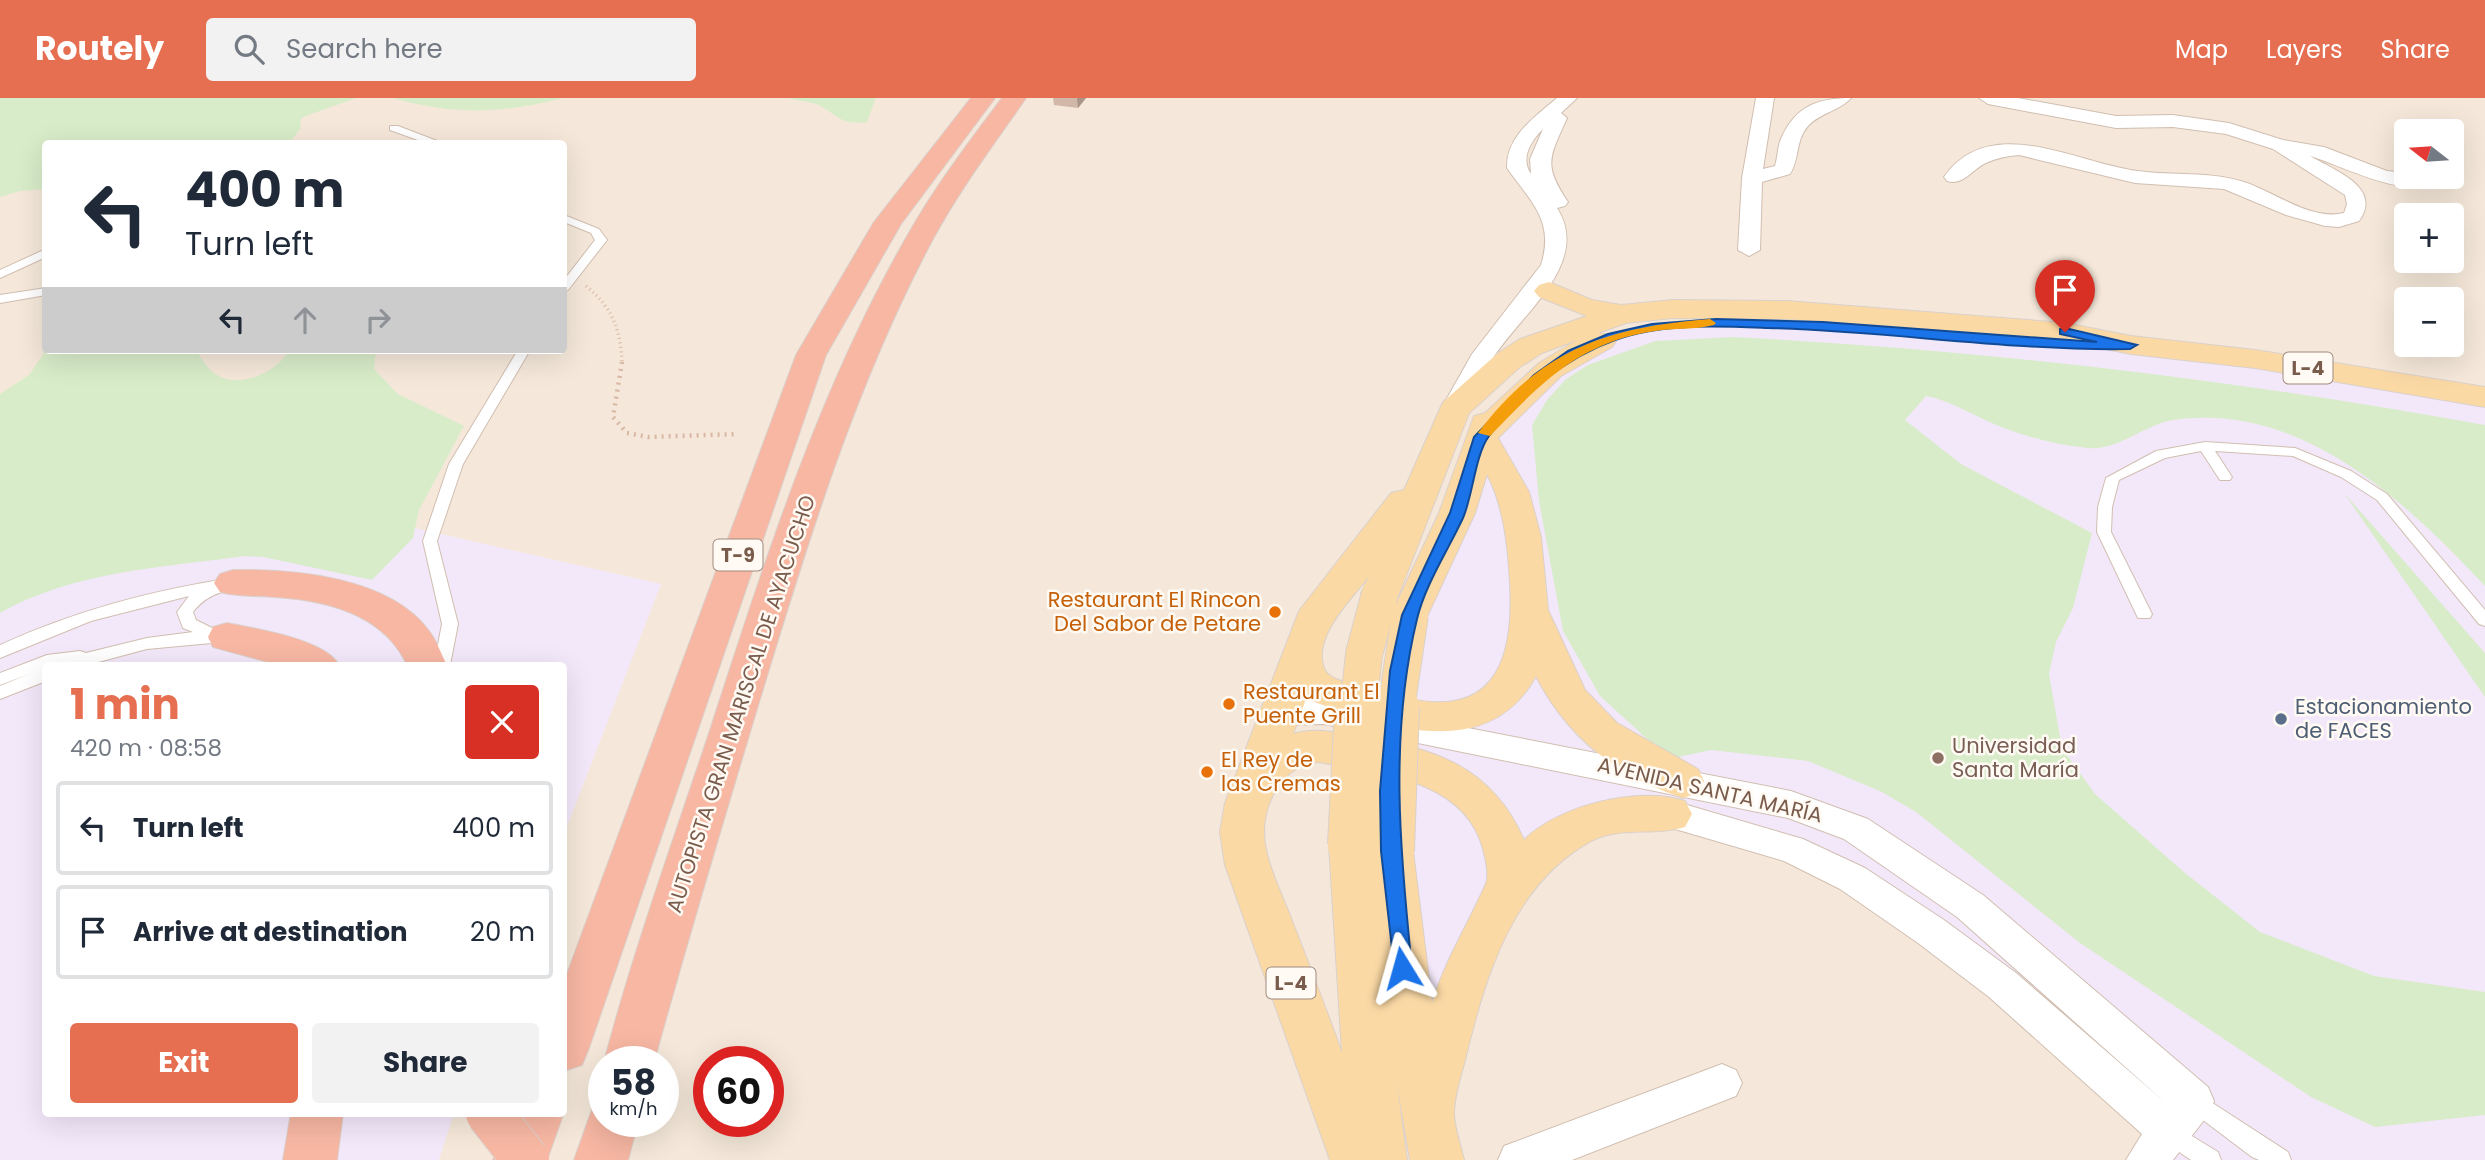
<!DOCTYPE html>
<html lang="en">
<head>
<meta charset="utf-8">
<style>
	body { margin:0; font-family:Poppins,sans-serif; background:#f2f2f3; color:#1f2937; height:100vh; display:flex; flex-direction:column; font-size:26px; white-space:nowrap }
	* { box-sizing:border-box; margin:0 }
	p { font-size:23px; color:#747a83 }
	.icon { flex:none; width:38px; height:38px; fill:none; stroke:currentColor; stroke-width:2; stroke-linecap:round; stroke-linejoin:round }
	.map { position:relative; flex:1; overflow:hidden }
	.side { position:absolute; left:42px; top:564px; width:525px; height:455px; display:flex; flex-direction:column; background:#fff; border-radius:7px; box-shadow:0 7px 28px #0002 }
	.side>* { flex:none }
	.top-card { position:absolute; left:42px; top:42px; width:525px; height:214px; border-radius:7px; box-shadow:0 7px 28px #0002; background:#fff; color:#1f2937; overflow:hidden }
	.needle { width:46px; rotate:287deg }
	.fabs { position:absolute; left:2394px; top:21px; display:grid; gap:14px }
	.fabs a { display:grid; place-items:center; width:70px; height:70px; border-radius:7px; background:#fff; box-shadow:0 7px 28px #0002; font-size:35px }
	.speed { position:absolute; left:588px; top:948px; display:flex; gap:14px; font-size:35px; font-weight:700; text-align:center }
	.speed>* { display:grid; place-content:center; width:91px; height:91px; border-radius:50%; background:#fff; box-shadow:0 7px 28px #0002; line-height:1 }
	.speed small { font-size:18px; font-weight:400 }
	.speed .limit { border:10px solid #d22; background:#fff; color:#111 }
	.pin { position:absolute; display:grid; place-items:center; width:60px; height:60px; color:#fff; margin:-72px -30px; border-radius:50% 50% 50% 0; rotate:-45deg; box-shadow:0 0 7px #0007 }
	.pin .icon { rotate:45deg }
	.me { position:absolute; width:77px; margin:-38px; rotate:352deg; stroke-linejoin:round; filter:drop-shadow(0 0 5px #0008) }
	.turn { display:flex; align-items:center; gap:24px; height:147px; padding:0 28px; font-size:32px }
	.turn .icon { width:91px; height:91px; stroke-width:2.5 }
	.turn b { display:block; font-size:49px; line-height:60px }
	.lanes { display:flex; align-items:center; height:66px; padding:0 28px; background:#0003; justify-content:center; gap:35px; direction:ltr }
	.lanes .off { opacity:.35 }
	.round { display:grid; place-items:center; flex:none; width:74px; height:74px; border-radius:7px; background:#f2f2f3 }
	.summary { display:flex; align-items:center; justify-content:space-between; height:119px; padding:0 28px }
	h1 { font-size:42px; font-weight:700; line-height:52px; color:#e76f51 }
	.button { display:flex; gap:14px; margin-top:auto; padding:14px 28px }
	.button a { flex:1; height:80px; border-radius:7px; background:#e76f51; color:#fff; font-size:28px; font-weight:700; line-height:80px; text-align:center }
	.button a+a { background:#f2f2f3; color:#1f2937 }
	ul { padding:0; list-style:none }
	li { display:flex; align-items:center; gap:21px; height:94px; margin:0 14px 10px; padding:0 14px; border:4px solid #e0e1e3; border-radius:7px }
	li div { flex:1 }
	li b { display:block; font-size:26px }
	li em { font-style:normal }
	header { display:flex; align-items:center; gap:42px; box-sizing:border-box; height:98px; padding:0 35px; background:#e76f51; color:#fff }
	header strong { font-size:33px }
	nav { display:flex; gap:38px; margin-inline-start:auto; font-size:24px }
	.search { width:490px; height:63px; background:#f2f2f3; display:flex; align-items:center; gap:18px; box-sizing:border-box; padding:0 24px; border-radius:7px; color:#747a83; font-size:26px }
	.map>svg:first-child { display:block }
	.residential { fill:#f5e8da; fill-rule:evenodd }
	.education { fill:#f3e8fa }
	.green { fill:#d8ecc9 }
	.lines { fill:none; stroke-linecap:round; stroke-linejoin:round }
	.service-casing { stroke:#d1beb0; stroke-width:2 }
	.minor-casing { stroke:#d1beb0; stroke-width:2 }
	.primary-casing { stroke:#dad1cd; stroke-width:2 }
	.motorway-casing { stroke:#dad1cd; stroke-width:2 }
	.path-far1 { stroke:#d9b8a5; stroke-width:3.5; stroke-dasharray:1 3.5; stroke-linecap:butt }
	.path { stroke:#d9b8a5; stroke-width:4.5; stroke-dasharray:2 5; stroke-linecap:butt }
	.service { fill:#fff; fill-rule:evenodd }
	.minor { fill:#fff; fill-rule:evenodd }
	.primary { fill:#fbd9a5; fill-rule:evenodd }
	.motorway { fill:#f7b7a3; fill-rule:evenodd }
	.primary-bridge-far1-casing { stroke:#dad1cd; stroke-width:38; stroke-linecap:butt }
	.primary-bridge-casing { stroke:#dad1cd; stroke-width:48; stroke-linecap:butt }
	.motorway-bridge-casing { stroke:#dad1cd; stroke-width:48; stroke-linecap:butt }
	.primary-bridge-far1 { stroke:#fbd9a5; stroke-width:36 }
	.primary-bridge { stroke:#fbd9a5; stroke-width:46 }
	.motorway-bridge { stroke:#f7b7a3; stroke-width:46 }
	.wall { fill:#d1b7a8 }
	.shaded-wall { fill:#aa9588 }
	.route { fill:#1a73e8; stroke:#114b97; stroke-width:2 }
	.slow { fill:#f59e0b }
	.food-dot { fill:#e8710a; stroke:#fffaf3; stroke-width:2.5 }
	.service-dot { fill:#5c6f8a; stroke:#fffaf3; stroke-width:2.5 }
	.education-dot { fill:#8d6e63; stroke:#fffaf3; stroke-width:2.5 }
	.labels { text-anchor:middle; stroke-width:5; stroke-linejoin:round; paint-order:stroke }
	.shield { fill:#fffaf3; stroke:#a28b7f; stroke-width:2 }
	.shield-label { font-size:19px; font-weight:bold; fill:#7a5c4d }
	.food-label { font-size:21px; fill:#c56008; stroke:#fffaf3; text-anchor:start }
	.street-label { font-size:21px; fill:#7a5c4d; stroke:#fffaf3 }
	.service-label { font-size:21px; fill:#4e5e75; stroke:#fffaf3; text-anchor:start }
	.education-label { font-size:21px; fill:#785e54; stroke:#fffaf3; text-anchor:start }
</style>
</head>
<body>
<header>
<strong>Routely</strong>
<div class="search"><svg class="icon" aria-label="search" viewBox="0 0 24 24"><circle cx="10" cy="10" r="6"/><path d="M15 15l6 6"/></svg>Search here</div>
<nav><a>Map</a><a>Layers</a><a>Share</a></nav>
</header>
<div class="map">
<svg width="2485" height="1062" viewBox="0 0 2485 1062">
	<rect width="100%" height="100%" fill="#fdf6ec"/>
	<path class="residential" d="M 0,0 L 2485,0 L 2485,1062 L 0,1062 ZM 2406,33 L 2452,33 L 2452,79 L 2406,79 ZM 46,46 L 564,46 L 564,252 L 46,252 ZM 2406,117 L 2452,117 L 2452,163 L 2406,163 ZM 2406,201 L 2452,201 L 2452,247 L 2406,247 ZM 46,567 L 564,567 L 564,1015 L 46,1015 ZM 604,964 L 663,964 L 663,1024 L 604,1024 ZM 709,964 L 768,964 L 768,1024 L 709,1024 Z"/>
	<g class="education">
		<path d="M 1716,224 L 1823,227 L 2074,248 L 2131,247 L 2485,299 L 2485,1062 L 2147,1062 L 2169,1035 L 1849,779 L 1670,716 L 1566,736 L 1454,910 L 1408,912 L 1393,627 L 1481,339 L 1612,239 L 1652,229 Z"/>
		<path d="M 318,408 L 661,486 L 564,736 L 564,567 L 46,567 L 46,1015 L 454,1015 L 439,1062 L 0,1062 L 0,426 Z"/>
	</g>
	<g class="green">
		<path d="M 0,0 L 356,0 L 303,19 L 300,24 L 301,30 L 289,45 L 46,46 L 45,91 L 20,93 L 0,99 Z"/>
		<path d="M 393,0 L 562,0 C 504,16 451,17 393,0 Z"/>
		<path d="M 788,0 L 876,0 L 867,24 C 839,28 837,15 816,6 C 807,3 797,3 788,0 Z"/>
		<path d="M 1734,239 C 1986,252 2236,282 2485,327 L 2485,488 C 2405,403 2301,303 2173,322 C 2143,327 2119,353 2087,350 C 2051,346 2018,337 1985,322 C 1965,313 1948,302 1926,298 L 1905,322 L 1961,366 L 2092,435 L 2073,510 L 2056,544 L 2049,576 L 2062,650 L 2095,696 L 2185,775 L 2260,834 L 2374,878 L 2485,894 L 2485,1017 L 2375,1029 L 2311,999 L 2080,845 L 1916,714 L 1882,694 L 1808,663 L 1711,652 L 1669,661 L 1600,598 L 1563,533 L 1539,403 L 1532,327 L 1547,302 L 1566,281 L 1588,267 L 1655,243 Z"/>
		<path d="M 46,252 L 196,252 C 201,260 209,273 217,277 C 239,291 278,274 289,252 L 376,252 L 374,271 L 398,296 L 464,328 L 419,412 L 413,440 L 372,482 L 263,459 L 244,458 C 161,470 74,473 0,515 L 0,296 L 29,277 Z"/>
		<path d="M 2344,395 L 2485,555 L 2485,599 Z"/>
	</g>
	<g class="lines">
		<g class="service-casing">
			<g id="service">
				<path d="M 390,28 L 398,28 L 445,46 L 429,46 L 390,32 Z"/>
				<path d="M 564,117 L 599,131 L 607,142 L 568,192 L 564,193 L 564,182 L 595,142 L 591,135 L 564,124 Z"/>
				<path d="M 46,151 L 46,159 L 0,180 L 0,172 Z"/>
				<path d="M 46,190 L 46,197 L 0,205 L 0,197 Z"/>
				<path d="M 518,252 L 530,252 L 463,366 L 437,443 L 458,526 L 450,567 L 434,567 L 442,526 L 423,443 L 449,366 Z"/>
				<path d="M 2205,344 L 2295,350 L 2351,373 L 2387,396 L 2485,512 L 2485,528 L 2479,526 L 2377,402 L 2341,379 L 2293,358 L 2215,353 L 2232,379 L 2230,382 L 2220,382 L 2201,353 L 2165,360 L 2119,382 L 2112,409 L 2111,434 L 2152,516 L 2150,520 L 2138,520 L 2097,434 L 2098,409 L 2106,380 L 2156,353 Z"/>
				<path d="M 233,480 L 241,485 L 238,489 C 220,494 205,498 193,514 L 196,522 L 218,533 L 233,535 L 235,539 L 233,543 L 147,551 L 87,567 L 46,567 L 46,583 L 0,601 L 0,588 L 29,576 L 0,587 L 0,575 L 47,557 L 80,553 L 86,555 L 147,540 L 193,534 L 183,530 L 177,514 L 189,498 L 91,523 L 0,560 L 0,547 C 75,513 152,492 233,480 Z"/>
				<path d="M 2194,993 L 2288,1054 L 2291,1062 L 2259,1062 L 2252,1059 L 2187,1010 L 2183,1003 L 2187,996 Z"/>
				<path d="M 2169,1024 L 2218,1054 L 2221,1062 L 2191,1062 L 2161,1042 L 2158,1035 L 2161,1028 Z"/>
			</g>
		</g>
		<g class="minor-casing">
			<g id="minor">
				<path d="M 1557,0 L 1577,0 L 1561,15 L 1567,20 C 1550,59 1542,66 1568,104 L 1565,108 L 1557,110 C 1593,166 1518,218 1491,263 C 1480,280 1474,300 1463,316 L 1445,316 L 1441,311 L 1472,256 L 1541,167 C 1555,123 1531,104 1507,70 C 1506,38 1535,19 1557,0 ZM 1543,31 L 1530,61 L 1531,76 C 1520,60 1531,43 1543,31 Z"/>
				<path d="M 1756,0 L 1774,0 L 1763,71 L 1775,68 C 1778,59 1777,50 1781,41 C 1795,8 1818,0 1851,0 C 1841,12 1820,15 1808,28 C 1795,43 1800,61 1790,76 L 1762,84 L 1760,152 L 1749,158 L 1738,152 L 1742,80 Z"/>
				<path d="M 1979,0 L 2018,0 L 2116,18 L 2173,17 L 2229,25 L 2283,42 L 2324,49 L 2387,73 L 2406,75 L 2406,79 L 2426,79 L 2428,82 C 2411,104 2333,64 2310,58 C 2335,73 2383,89 2359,123 L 2339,129 L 2325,128 L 2286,117 L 2224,91 L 2135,85 L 2019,57 C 2007,58 1997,60 1986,65 C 1972,71 1964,88 1947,83 L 1944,79 C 1990,13 2079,66 2138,73 C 2174,78 2209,73 2244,84 C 2275,94 2311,123 2344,115 L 2347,106 L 2345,97 L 2273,51 L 2226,36 L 2173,29 L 2116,30 L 1988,6 Z"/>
				<path d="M 1324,602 L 1791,693 L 1868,721 L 1983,797 L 2208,989 L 2214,1003 L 2208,1017 L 2173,1062 L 2126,1062 L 2142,1036 L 1989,899 L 1918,845 L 1840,791 L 1784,763 L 1658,726 L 1653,716 L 1658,706 L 1670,702 L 1803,741 L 1865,770 L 1944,822 L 2016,875 L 2167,1006 L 1957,819 L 1844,741 L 1788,720 L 1324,626 L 1279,627 L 1268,624 L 1263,615 L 1268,606 L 1279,603 Z"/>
				<path d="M 1722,966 L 1736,972 L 1742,985 L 1736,998 L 1572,1062 L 1498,1062 L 1504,1048 Z"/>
			</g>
		</g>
		<g class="primary-casing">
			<path id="primary" d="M 1549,184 L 1592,202 L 1621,207 L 1673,202 L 1787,203 L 2065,225 L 2131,238 L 2255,252 L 2485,289 L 2485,309 L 2255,270 L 2131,256 L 2065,243 L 1787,221 L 1673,220 L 1626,225 L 1598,235 L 1612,237 L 1616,243 L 1612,249 L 1561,278 L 1498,340 L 1529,394 L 1541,439 L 1548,512 L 1585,592 L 1617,625 L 1698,671 L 1704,683 L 1698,695 L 1683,700 C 1618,679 1567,639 1536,578 C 1487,667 1382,628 1306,601 L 1293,636 C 1315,629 1336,635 1358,638 C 1433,650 1491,667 1524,742 C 1559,707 1639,688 1685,703 L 1692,716 L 1685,729 C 1656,738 1619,728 1591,743 C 1513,786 1486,876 1466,958 C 1462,975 1454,997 1454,1015 C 1454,1030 1461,1048 1464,1062 L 1410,1062 L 1397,986 L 1407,1062 L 1330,1062 L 1225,767 L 1220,734 L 1225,705 L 1299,513 L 1391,395 L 1404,392 L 1443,304 L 1498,255 L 1520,241 L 1587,218 L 1539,199 L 1534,193 L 1539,187 ZM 1577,242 L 1539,265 L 1485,315 L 1474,318 L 1439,415 L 1391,517 L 1397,527 L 1410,531 L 1423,527 L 1475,415 L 1487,376 C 1504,409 1508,448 1510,485 C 1513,540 1506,608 1433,604 C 1411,603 1387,595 1366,589 C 1354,586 1328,583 1324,570 C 1312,538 1352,501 1369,478 L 1361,496 L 1367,505 L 1380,509 L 1393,505 L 1399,496 L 1469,315 L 1520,269 L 1542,255 ZM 1318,664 C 1377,674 1465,681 1483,751 C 1486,762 1490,779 1485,788 C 1467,828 1445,863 1432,905 L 1413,753 L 1407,740 L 1391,734 L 1375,740 L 1372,745 L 1367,734 L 1351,729 L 1335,734 L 1329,747 L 1342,955 C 1325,908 1307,861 1289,815 C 1279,790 1264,760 1264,733 C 1265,701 1284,667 1318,664 Z"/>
		</g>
		<g class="motorway-casing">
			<g id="motorway">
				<path d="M 971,0 L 995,0 L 901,126 L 826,257 L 589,950 L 582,967 L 564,973 L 564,884 L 796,257 L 874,124 Z"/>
				<path d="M 1002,0 L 1026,0 C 994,46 960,91 933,141 C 853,291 805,453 756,614 C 721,731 686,847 654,964 L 604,964 C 634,850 675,738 712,626 C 766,460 819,292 906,140 C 934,90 968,45 1002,0 Z"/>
				<path d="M 233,472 C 294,471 390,479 429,533 C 437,543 441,556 447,567 L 407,567 C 384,516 326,502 274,499 C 256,497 238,499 220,494 L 214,485 L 220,476 Z"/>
				<path d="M 227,525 C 256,531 324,541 339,567 L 279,567 L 213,549 L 208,539 L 213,529 Z"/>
				<path d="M 604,1002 L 604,1024 L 638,1024 L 628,1062 L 574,1062 L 594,1006 Z"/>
				<path d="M 291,1015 L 343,1015 L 337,1062 L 283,1062 Z"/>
				<path d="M 512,1015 L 564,1014 L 547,1062 L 493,1062 Z"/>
			</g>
		</g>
		<path class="path-far1" d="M 586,188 C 612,209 621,232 622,265"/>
		<path class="path" d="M 622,264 L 613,319 L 627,335 L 648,339 L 738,336"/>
		<use href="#service" class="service"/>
		<use href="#minor" class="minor"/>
		<use href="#primary" class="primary"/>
		<use href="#motorway" class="motorway"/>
		<g class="primary-bridge-far1-casing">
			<g id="primary-bridge-far1">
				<path d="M 1358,611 L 1364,556 L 1380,496"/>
				<path d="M 1396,611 L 1410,517"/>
			</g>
		</g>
		<g class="primary-bridge-casing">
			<g id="primary-bridge">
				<path d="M 1351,747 L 1358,609"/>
				<path d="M 1391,753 L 1396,609"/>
			</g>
		</g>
		<g class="motorway-bridge-casing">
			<path id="motorway-bridge" d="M 489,1015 L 526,1062"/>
		</g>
		<use href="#primary-bridge-far1" class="primary-bridge-far1"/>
		<use href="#primary-bridge" class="primary-bridge"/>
		<use href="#motorway-bridge" class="motorway-bridge"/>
	</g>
	<path class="wall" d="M 1053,0 L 1086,0 L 1078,10 L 1054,7 Z"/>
	<path class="shaded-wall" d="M 1077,0 L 1086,0 L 1078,10 Z"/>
	<path class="route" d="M 1716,221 L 1823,224 L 2097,244 L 2060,236 L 2060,231 L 2065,230 L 2137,247 L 2130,251 C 2009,253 1889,233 1768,230 C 1718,228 1663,225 1615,242 C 1567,259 1519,297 1489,338 C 1475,357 1473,397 1463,420 C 1448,452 1425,487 1417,521 C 1389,636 1400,755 1412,870 L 1409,877 L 1402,879 L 1395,877 L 1381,753 L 1380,693 L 1390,573 L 1402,517 L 1450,415 L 1474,339 L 1534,277 L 1568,253 L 1608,236 L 1652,226 Z"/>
	<path class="slow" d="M 1710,221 L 1716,225 L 1714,227 C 1695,232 1674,230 1655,233 C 1579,244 1540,286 1490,338 L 1478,335 C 1542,250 1609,229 1710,221 Z"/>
	<g class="food-dot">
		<circle cx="1275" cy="514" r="7"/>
		<circle cx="1229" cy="606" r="7"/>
		<circle cx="1207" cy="674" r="7"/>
	</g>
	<circle class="service-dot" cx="2281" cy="621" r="7"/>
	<circle class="education-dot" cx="1938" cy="660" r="7"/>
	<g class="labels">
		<g class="shield">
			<rect x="2283.5" y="254.5" width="49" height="31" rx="5"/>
			<rect x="713.5" y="441.5" width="49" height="31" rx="5"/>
			<rect x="1266.5" y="869.5" width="49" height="31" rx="5"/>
		</g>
		<g class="shield-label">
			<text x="2308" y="277">L-4</text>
			<text x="738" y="464">T-9</text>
			<text x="1291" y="892">L-4</text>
		</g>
		<g class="food-label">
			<text x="1261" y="509" text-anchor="end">Restaurant El Rincon<tspan x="1261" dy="24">Del Sabor de Petare</tspan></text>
			<text x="1243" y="601">Restaurant El<tspan x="1243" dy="24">Puente Grill</tspan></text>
			<text x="1221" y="669">El Rey de<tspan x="1221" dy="24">las Cremas</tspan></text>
		</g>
		<g class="street-label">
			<text transform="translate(741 606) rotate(-72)" y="7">AUTOPISTA GRAN MARISCAL DE AYACUCHO</text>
			<text transform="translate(1710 692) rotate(13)" y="7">AVENIDA SANTA MARÍA</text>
		</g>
		<g class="service-label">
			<text x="2295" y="616">Estacionamiento<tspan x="2295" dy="24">de FACES</tspan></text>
		</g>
		<g class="education-label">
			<text x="1952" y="655">Universidad<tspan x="1952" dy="24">Santa María</tspan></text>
		</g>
	</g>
</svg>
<div class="fabs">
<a><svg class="needle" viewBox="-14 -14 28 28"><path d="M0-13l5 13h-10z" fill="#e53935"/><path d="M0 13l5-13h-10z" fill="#747a83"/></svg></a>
<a>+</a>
<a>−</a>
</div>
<div class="speed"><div>58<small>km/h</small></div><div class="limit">60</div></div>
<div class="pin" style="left:2065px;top:234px;background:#d93025"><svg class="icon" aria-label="arrive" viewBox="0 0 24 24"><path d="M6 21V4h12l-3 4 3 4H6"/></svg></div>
<svg class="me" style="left:1402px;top:870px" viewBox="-20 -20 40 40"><path d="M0-17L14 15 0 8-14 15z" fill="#1a73e8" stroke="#fff" stroke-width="4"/></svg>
<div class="top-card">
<div class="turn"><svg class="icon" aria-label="left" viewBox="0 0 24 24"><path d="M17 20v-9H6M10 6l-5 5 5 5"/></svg><div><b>400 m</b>Turn left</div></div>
<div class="lanes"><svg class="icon" aria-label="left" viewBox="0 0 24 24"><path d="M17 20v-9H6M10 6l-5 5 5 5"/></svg><svg class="icon off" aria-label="ahead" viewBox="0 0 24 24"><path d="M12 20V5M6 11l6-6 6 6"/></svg><svg class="icon off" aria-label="right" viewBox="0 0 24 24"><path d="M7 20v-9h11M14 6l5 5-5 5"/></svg></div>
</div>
<section class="side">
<div class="summary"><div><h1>1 min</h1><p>420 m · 08:58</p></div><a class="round" style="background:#d93025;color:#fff"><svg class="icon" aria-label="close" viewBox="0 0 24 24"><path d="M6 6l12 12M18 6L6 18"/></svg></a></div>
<ul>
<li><svg class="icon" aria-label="left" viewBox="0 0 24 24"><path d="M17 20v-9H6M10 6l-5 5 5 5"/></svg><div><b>Turn left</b></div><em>400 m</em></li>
<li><svg class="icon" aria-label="arrive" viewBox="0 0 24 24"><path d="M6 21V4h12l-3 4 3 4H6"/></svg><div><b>Arrive at destination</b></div><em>20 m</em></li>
</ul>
<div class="button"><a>Exit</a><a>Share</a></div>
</section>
</div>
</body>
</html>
